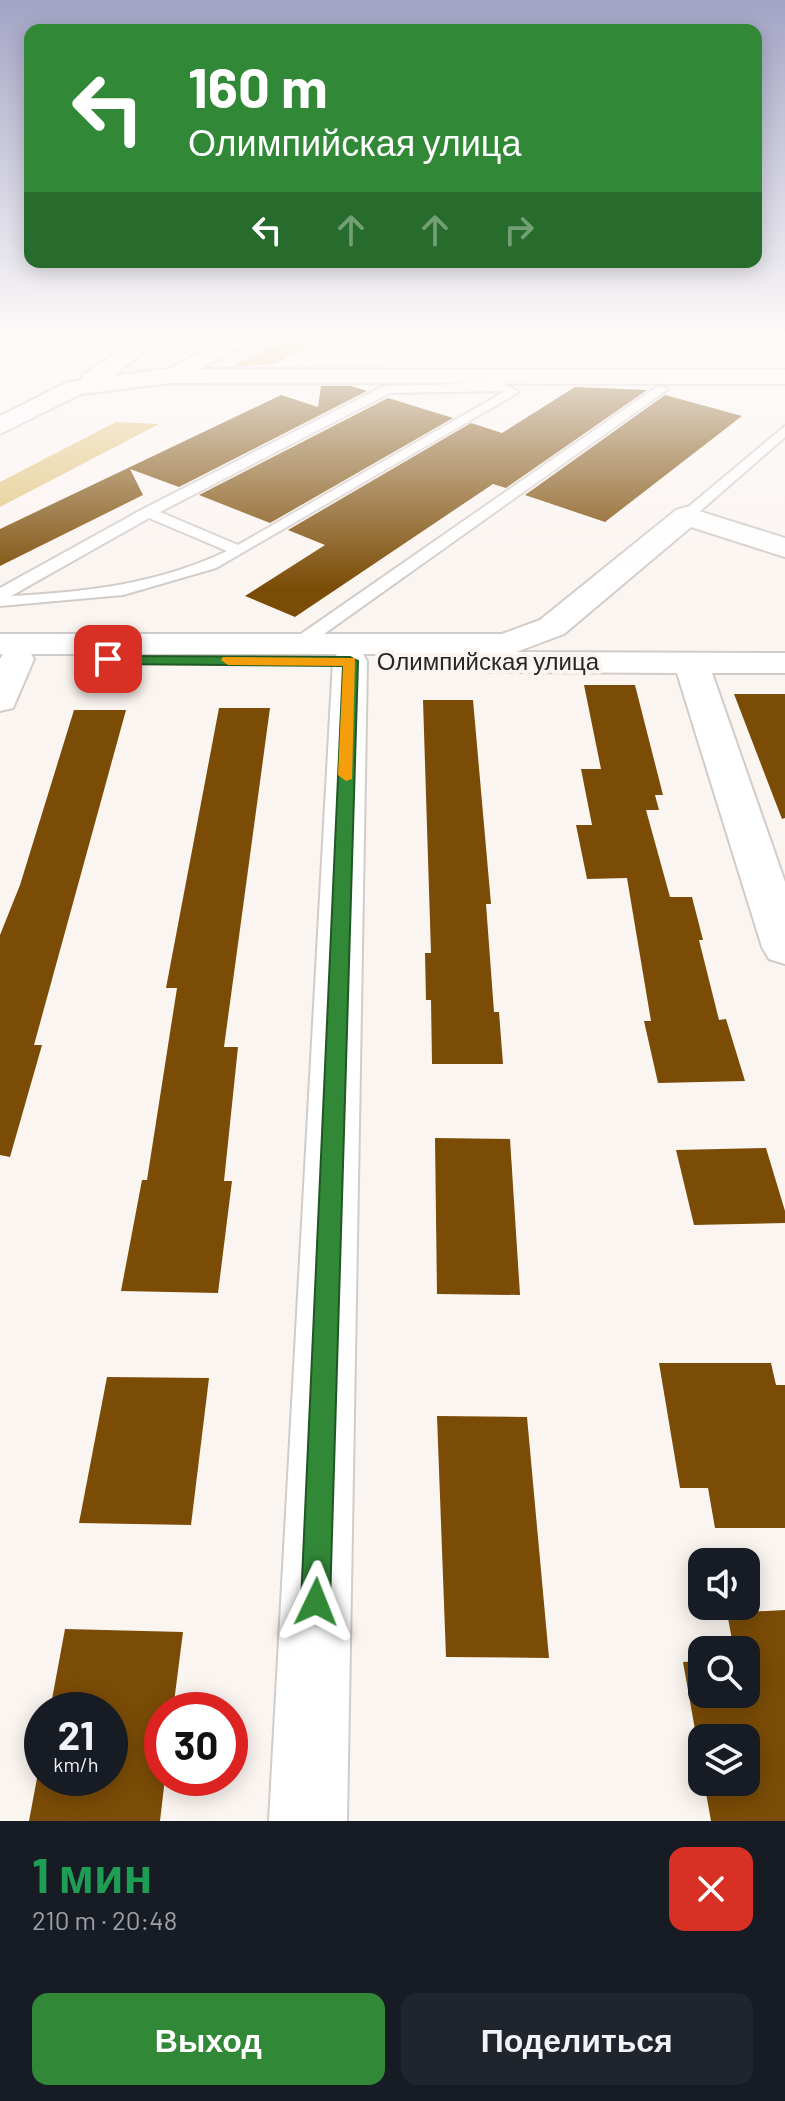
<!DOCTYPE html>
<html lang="ru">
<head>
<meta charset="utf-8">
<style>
	body { margin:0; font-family:Barlow,sans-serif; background:#20242c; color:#f1f3f6; height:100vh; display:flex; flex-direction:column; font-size:30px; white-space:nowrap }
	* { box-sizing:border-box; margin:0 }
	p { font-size:26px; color:#9ea1a6 }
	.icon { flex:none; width:44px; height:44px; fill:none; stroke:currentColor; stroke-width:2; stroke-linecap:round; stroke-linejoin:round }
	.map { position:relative; height:1821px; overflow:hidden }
	.sheet { display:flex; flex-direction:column; background:#171b24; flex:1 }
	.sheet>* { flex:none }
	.top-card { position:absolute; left:24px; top:24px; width:738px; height:244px; border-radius:16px; box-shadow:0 4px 20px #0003; background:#318837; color:#fff; overflow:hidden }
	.controls { position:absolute; left:688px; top:1548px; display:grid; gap:16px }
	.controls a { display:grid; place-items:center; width:72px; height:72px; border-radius:16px; background:#171b24; box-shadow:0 4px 20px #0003; font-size:40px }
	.speed { position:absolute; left:24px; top:1692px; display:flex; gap:16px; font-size:40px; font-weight:700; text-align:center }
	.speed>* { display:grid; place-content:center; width:104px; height:104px; border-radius:50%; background:#171b24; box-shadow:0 4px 20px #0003; line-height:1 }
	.speed small { font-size:20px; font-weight:400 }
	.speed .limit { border:12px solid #d22; background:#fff; color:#111 }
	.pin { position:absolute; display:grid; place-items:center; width:68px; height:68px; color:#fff; margin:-34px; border-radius:16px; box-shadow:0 4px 12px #0006 }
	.me { position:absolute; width:88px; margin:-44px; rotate:2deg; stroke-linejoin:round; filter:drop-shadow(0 0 6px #0008) }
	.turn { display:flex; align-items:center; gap:28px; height:168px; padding:0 32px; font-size:36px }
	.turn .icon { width:104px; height:104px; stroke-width:2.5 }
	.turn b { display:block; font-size:56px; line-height:68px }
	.lanes { display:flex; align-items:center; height:76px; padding:0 32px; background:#0003; justify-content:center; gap:40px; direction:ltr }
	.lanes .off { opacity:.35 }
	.round { display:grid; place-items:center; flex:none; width:84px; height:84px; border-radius:16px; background:#20242c }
	.headline { display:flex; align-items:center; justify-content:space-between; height:136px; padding:0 32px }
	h1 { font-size:48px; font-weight:700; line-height:60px; color:#1e9e55 }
	.button { display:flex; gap:16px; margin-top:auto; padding:16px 32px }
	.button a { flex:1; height:92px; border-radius:16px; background:#318837; color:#fff; font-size:32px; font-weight:700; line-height:92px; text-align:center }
	.button a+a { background:#20242c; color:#f1f3f6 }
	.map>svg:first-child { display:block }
	.forest { fill:#e1c37b }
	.building { fill:#7b4c06 }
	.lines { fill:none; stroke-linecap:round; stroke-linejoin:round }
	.lane-casing { stroke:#d2ccc9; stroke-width:4 }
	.street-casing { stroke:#d2ccc9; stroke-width:4 }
	.lane { fill:#fff; fill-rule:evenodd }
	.street { fill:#fff; fill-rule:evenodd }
	.route { fill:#318837; stroke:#205824; stroke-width:2 }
	.slow { fill:#f59e0b }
	.labels { text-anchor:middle; stroke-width:8; stroke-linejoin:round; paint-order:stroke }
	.far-street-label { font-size:24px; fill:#282625; stroke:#fbf5f1 }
</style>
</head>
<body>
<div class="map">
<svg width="785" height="1821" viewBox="0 0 785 1821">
	<rect width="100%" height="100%" fill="#fbf5f1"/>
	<g class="forest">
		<path d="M 299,333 L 333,333 L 274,364 L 230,367 Z"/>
		<path d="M 116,422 L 159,424 L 0,507 L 0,482 Z"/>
	</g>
	<g class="building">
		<path d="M 321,386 L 351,386 L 367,391 L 179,487 L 130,469 L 143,495 L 0,566 L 0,529 L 281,395 L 318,407 Z"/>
		<path d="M 575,387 L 647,390 L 506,488 L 493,484 L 295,617 L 245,596 L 325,545 L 288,530 L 471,423 L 502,433 Z"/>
		<path d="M 665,395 L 742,416 L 605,522 L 525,495 Z"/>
		<path d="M 388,398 L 453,418 L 270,523 L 199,495 Z"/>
		<path d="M 584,685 L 635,685 L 663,795 L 655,795 L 659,810 L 646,810 L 670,897 L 692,897 L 703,940 L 699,940 L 719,1020 L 726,1019 L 745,1081 L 658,1083 L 644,1021 L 651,1021 L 627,878 L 587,879 L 576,825 L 592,825 L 581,769 L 601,769 Z"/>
		<path d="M 734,694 L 785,694 L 785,818 L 782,819 Z"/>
		<path d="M 423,700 L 473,700 L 491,904 L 486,904 L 494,1012 L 499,1012 L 503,1064 L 432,1064 L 431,1000 L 426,1000 L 425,953 L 431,953 Z"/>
		<path d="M 219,708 L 270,708 L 224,1047 L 238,1047 L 224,1181 L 232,1181 L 218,1293 L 121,1291 L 142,1180 L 147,1180 L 177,988 L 166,988 Z"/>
		<path d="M 74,710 L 126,710 L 34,1045 L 42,1045 L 10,1157 L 0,1155 L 0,935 L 20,885 Z"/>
		<path d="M 435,1138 L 510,1139 L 520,1295 L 437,1294 Z"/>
		<path d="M 766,1148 L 785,1211 L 785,1223 L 694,1225 L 676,1150 Z"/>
		<path d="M 659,1363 L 771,1363 L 776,1385 L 785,1385 L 785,1528 L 715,1528 L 708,1488 L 680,1488 Z"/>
		<path d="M 107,1377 L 209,1378 L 191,1525 L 79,1523 Z"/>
		<path d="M 437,1416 L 527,1417 L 549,1658 L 446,1657 Z"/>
		<path d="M 785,1610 L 785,1821 L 711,1821 L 704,1782 L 746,1782 L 746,1738 L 702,1738 L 702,1769 L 683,1662 L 702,1661 L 702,1694 L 746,1694 L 746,1650 L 734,1650 L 727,1613 Z"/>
		<path d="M 65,1629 L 183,1632 L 173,1710 L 162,1710 L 162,1778 L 165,1778 L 160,1821 L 29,1821 L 37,1778 L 110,1778 L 110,1710 L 50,1710 Z"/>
	</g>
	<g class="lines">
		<g class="lane-casing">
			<g id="lane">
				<path d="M 502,383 L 519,392 L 216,568 L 123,595 L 0,606 L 0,588 L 143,509 L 384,386 ZM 500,391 L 504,392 L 238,545 L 160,512 L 390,393 ZM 149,518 L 227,551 C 158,584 86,592 11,596 Z"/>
				<path d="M 658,386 L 668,389 L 300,651 L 288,651 L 288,643 Z"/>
				<path d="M 785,426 L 785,437 L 691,519 L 681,519 L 681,513 Z"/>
			</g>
		</g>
		<g class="street-casing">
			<g id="street">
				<path d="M 92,333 L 122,333 L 149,349 L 113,376 L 168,369 L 236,333 L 265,333 L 200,369 L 785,370 L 785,384 L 169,383 L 81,394 L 0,434 L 0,416 L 66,383 L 81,380 L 84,374 L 121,350 Z"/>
				<path d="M 686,507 L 785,538 L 785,557 L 691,527 L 564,634 L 516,652 L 785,653 L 785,673 L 712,673 L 785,882 L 785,964 L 769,959 L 762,947 L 677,673 L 490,672 L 478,669 L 473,662 L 480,654 L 363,654 L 367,661 L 347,1821 L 269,1821 L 333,661 L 337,654 L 31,654 L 34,659 L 13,708 L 0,711 L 0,659 L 3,654 L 0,654 L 0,634 L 502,634 L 540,620 L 676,510 Z"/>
			</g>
		</g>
		<use href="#lane" class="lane"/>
		<use href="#street" class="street"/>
	</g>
	<linearGradient id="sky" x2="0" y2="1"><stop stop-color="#a3a4c6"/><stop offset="0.57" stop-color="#fdfaf9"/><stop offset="1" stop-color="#fdfaf9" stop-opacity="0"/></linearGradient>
	<rect width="785" height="588" fill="url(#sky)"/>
	<path class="route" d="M 103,656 L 350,657 L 358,661 L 330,1602 L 326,1612 L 316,1616 L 306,1612 L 301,1602 L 343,666 L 108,664 L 101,659 Z"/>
	<path class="slow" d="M 223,657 L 355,658 L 352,779 L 346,781 L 338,775 L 343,666 L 228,665 L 221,660 Z"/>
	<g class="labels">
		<g class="far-street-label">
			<text x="488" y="670">Олимпийская улица</text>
		</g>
	</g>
</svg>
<div class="controls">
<a><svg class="icon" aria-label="sound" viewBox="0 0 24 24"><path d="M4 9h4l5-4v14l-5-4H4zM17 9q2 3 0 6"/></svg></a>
<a><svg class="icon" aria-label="search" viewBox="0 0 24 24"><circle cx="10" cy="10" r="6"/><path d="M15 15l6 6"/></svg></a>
<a><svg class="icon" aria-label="layers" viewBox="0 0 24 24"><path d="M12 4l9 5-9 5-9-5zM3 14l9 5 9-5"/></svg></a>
</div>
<div class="speed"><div>21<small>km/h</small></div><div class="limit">30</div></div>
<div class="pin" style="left:108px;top:659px;background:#d93025"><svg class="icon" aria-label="arrive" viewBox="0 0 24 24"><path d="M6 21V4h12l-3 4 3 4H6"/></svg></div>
<svg class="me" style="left:316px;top:1602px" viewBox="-20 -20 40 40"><path d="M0-17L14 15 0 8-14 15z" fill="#318837" stroke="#fff" stroke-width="4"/></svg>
<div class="top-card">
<div class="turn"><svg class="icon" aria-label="left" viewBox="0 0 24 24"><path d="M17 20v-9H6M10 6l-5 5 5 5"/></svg><div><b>160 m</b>Олимпийская улица</div></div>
<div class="lanes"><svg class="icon" aria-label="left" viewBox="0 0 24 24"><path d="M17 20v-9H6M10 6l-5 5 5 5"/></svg><svg class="icon off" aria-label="ahead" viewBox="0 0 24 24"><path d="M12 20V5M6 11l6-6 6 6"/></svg><svg class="icon off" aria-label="ahead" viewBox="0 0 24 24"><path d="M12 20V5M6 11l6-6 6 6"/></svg><svg class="icon off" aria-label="right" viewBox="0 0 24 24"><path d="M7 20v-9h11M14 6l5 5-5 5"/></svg></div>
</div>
</div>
<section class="sheet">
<div class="headline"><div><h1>1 мин</h1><p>210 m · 20:48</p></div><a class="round" style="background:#d93025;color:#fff"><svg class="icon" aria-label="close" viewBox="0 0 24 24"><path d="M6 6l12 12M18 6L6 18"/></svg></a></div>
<div class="button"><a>Выход</a><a>Поделиться</a></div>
</section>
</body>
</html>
